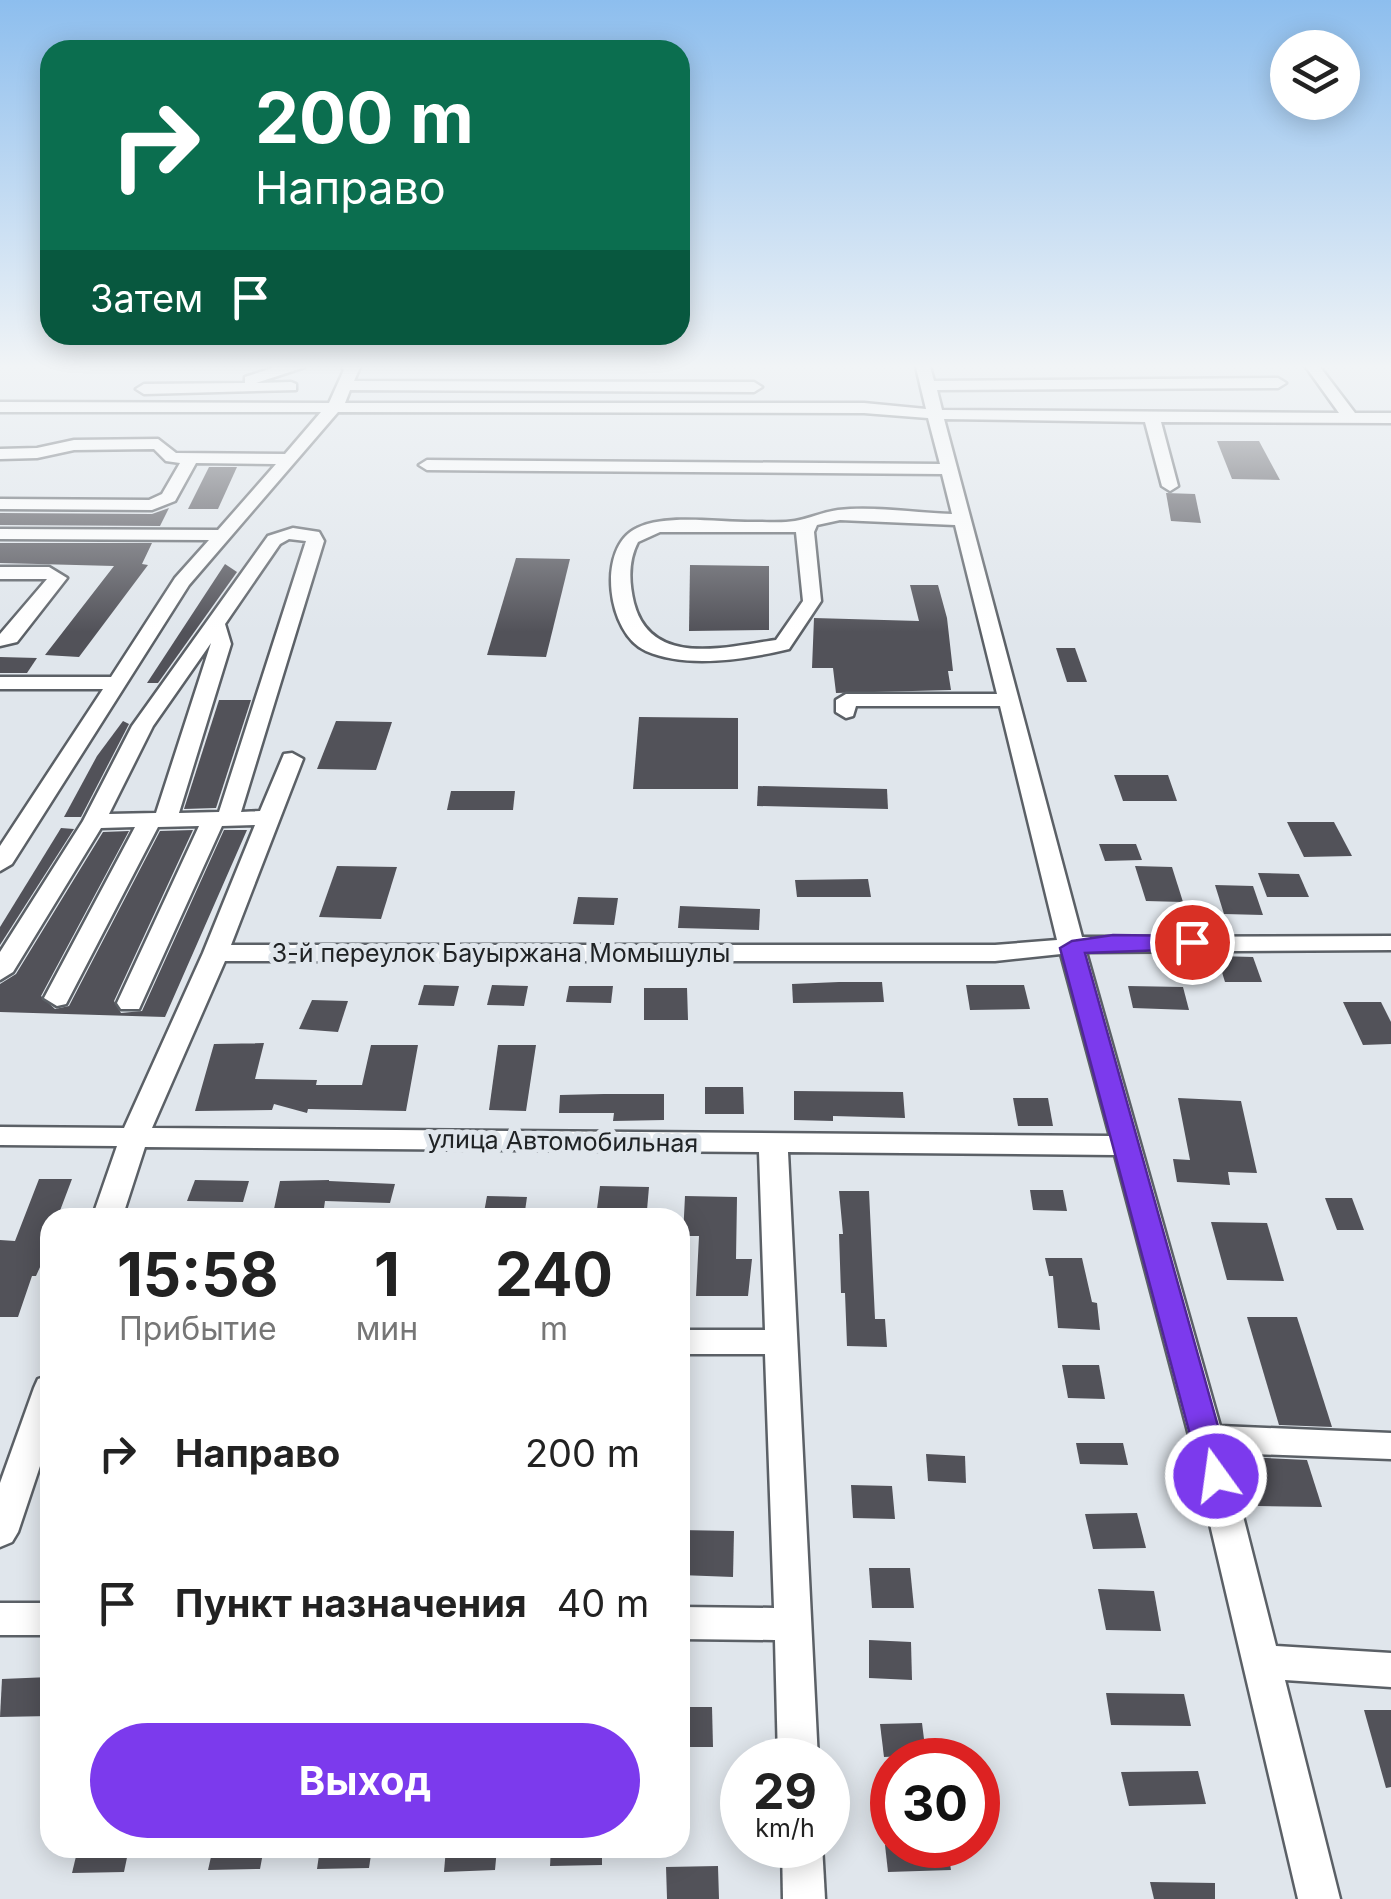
<!DOCTYPE html>
<html lang="ru">
<head>
<meta charset="utf-8">
<style>
	body { margin:0; font-family:Inter,sans-serif; background:#f6f6f6; color:#222; height:100vh; display:flex; flex-direction:column; font-size:38px; white-space:nowrap }
	* { box-sizing:border-box; margin:0 }
	p { font-size:32px; color:#767676 }
	.icon { flex:none; width:55px; height:55px; fill:none; stroke:currentColor; stroke-width:2; stroke-linecap:round; stroke-linejoin:round }
	.map { position:relative; flex:1; overflow:hidden }
	.details { position:absolute; left:40px; top:1208px; width:650px; height:650px; display:flex; flex-direction:column; background:#fff; border-radius:30px; box-shadow:0 5px 25px #0003 }
	.details>* { flex:none }
	.banner { position:absolute; left:40px; top:40px; width:650px; height:305px; border-radius:30px; box-shadow:0 5px 25px #0003; background:#0b6e4f; color:#fff; overflow:hidden }
	.controls { position:absolute; left:1270px; top:30px; display:grid; gap:20px }
	.controls a { display:grid; place-items:center; width:90px; height:90px; border-radius:50%; background:#fff; box-shadow:0 5px 25px #0003; font-size:50px }
	.speed { position:absolute; left:720px; top:1738px; display:flex; gap:20px; font-size:50px; font-weight:700; text-align:center }
	.speed>* { display:grid; place-content:center; width:130px; height:130px; border-radius:50%; background:#fff; box-shadow:0 5px 25px #0003; line-height:1 }
	.speed small { font-size:25px; font-weight:400 }
	.speed .limit { border:15px solid #d22; background:#fff; color:#111 }
	.pin { position:absolute; display:grid; place-items:center; width:85px; height:85px; color:#fff; margin:-42px; border:5px solid #fff; border-radius:50%; box-shadow:0 2px 10px #0007 }
	.me { position:absolute; width:110px; margin:-55px; rotate:346deg; stroke-linejoin:round; filter:drop-shadow(0 0 8px #0008) }
	.turn { display:flex; align-items:center; gap:35px; height:210px; padding:0 50px; font-size:45px }
	.turn .icon { width:130px; height:130px; stroke-width:2.5 }
	.turn b { display:block; font-size:70px; line-height:85px }
	.then { display:flex; align-items:center; height:95px; padding:0 50px; background:#0003; gap:20px; font-size:38px }
	.eta { display:flex; justify-content:space-evenly; align-items:center; height:170px; text-align:center }
	.eta b { font-size:60px; font-weight:700; line-height:70px }
	.cta { display:flex; gap:20px; margin-top:auto; padding:20px 50px }
	.cta a { flex:1; height:115px; border-radius:60px; background:#7c3aed; color:#fff; font-size:40px; font-weight:700; line-height:115px; text-align:center }
	ul { padding:0; list-style:none }
	li { display:flex; align-items:center; gap:30px; height:150px; padding:0 50px }
	li div { flex:1 }
	li b { display:block; font-size:38px }
	li em { font-style:normal }
	.map>svg:first-child { display:block }
	.building { fill:#525259 }
	.lines { fill:none; stroke-linecap:round; stroke-linejoin:round }
	.minor-casing { stroke:#5b6066; stroke-width:5 }
	.minor { fill:#fff; fill-rule:evenodd }
	.route { fill:#7c3aed; stroke:#51269a; stroke-width:2.5 }
	.labels { text-anchor:middle; stroke-width:10; stroke-linejoin:round; paint-order:stroke }
	.street-label { font-size:25px; fill:#202325; stroke:#e0e6ec }
</style>
</head>
<body>
<div class="map">
<svg width="1391" height="1899" viewBox="0 0 1391 1899">
	<rect width="100%" height="100%" fill="#e0e6ec"/>
	<g class="building">
		<path d="M 1217,441 L 1259,441 L 1280,480 L 1232,479 Z"/>
		<path d="M 209,467 L 237,467 L 218,509 L 188,509 Z"/>
		<path d="M 1166,493 L 1195,494 L 1201,523 L 1171,521 Z"/>
		<path d="M 169,508 L 160,526 L 0,525 L 0,513 L 152,514 Z"/>
		<path d="M 0,543 L 152,543 L 142,564 L 148,565 L 79,657 L 45,655 L 114,566 L 0,563 Z"/>
		<path d="M 516,558 L 570,559 L 546,657 L 487,655 Z"/>
		<path d="M 225,564 L 237,572 L 158,683 L 147,683 Z"/>
		<path d="M 690,565 L 769,566 L 769,630 L 689,631 Z"/>
		<path d="M 910,585 L 938,585 L 947,618 L 953,671 L 948,671 L 951,690 L 836,693 L 833,668 L 812,668 L 814,618 L 919,621 Z"/>
		<path d="M 1056,648 L 1075,648 L 1087,682 L 1067,682 Z"/>
		<path d="M 0,657 L 37,658 L 27,673 L 0,673 Z"/>
		<path d="M 219,700 L 251,700 L 216,808 L 184,809 Z"/>
		<path d="M 639,717 L 738,718 L 738,789 L 633,789 Z"/>
		<path d="M 123,721 L 129,724 L 81,817 L 64,817 L 97,756 Z"/>
		<path d="M 336,721 L 392,722 L 376,770 L 317,769 Z"/>
		<path d="M 1114,775 L 1168,775 L 1177,801 L 1123,801 Z"/>
		<path d="M 758,786 L 887,789 L 888,809 L 757,806 Z"/>
		<path d="M 451,791 L 515,791 L 513,810 L 447,810 Z"/>
		<path d="M 1287,822 L 1334,822 L 1352,856 L 1304,857 Z"/>
		<path d="M 61,828 L 74,829 L 0,945 L 0,927 Z"/>
		<path d="M 193,830 L 114,1001 L 121,1013 L 142,1011 L 224,830 L 247,830 L 165,1017 L 0,1012 L 0,984 L 16,974 L 103,832 L 129,831 L 41,996 L 55,1009 L 69,1006 L 160,831 Z"/>
		<path d="M 1099,844 L 1136,844 L 1142,860 L 1105,861 Z"/>
		<path d="M 337,866 L 397,867 L 381,919 L 319,917 Z"/>
		<path d="M 1135,866 L 1172,867 L 1183,902 L 1146,901 Z"/>
		<path d="M 1258,873 L 1299,874 L 1309,897 L 1267,897 Z"/>
		<path d="M 868,879 L 871,897 L 797,897 L 795,880 Z"/>
		<path d="M 1215,885 L 1253,886 L 1263,915 L 1224,914 Z"/>
		<path d="M 578,897 L 618,898 L 614,925 L 573,924 Z"/>
		<path d="M 680,906 L 760,909 L 759,930 L 678,928 Z"/>
		<path d="M 1217,956 L 1253,957 L 1262,982 L 1225,982 Z"/>
		<path d="M 839,982 L 882,982 L 884,1002 L 793,1003 L 792,984 Z"/>
		<path d="M 424,985 L 459,986 L 454,1006 L 418,1005 Z"/>
		<path d="M 492,985 L 528,986 L 524,1006 L 487,1005 Z"/>
		<path d="M 966,985 L 1024,985 L 1030,1009 L 970,1010 Z"/>
		<path d="M 569,986 L 613,986 L 611,1003 L 566,1002 Z"/>
		<path d="M 1128,986 L 1183,987 L 1189,1010 L 1133,1008 Z"/>
		<path d="M 644,988 L 687,988 L 688,1020 L 644,1020 Z"/>
		<path d="M 312,1000 L 348,1001 L 338,1032 L 299,1029 Z"/>
		<path d="M 1343,1002 L 1381,1002 L 1391,1022 L 1391,1044 L 1363,1045 Z"/>
		<path d="M 264,1043 L 255,1079 L 317,1080 L 316,1085 L 362,1085 L 371,1045 L 418,1045 L 406,1111 L 308,1109 L 307,1113 L 274,1104 L 272,1110 L 195,1111 L 214,1044 Z"/>
		<path d="M 498,1045 L 536,1045 L 526,1111 L 489,1110 Z"/>
		<path d="M 705,1087 L 743,1087 L 744,1114 L 705,1114 Z"/>
		<path d="M 794,1091 L 903,1092 L 905,1118 L 833,1116 L 833,1121 L 794,1120 Z"/>
		<path d="M 604,1094 L 664,1094 L 664,1120 L 613,1121 L 614,1113 L 559,1113 L 560,1095 Z"/>
		<path d="M 1013,1098 L 1048,1098 L 1053,1126 L 1018,1126 Z"/>
		<path d="M 1178,1098 L 1241,1101 L 1257,1173 L 1228,1172 L 1230,1185 L 1177,1182 L 1173,1159 L 1190,1160 Z"/>
		<path d="M 39,1179 L 72,1179 L 58,1216 L 50,1216 L 50,1245 L 36,1276 L 32,1276 L 18,1317 L 0,1317 L 0,1240 L 15,1241 Z"/>
		<path d="M 195,1180 L 249,1181 L 243,1202 L 187,1201 Z"/>
		<path d="M 329,1180 L 329,1181 L 395,1184 L 390,1203 L 325,1201 L 324,1208 L 274,1209 L 280,1181 Z"/>
		<path d="M 600,1186 L 649,1187 L 647,1210 L 597,1209 Z"/>
		<path d="M 1030,1190 L 1063,1190 L 1067,1211 L 1033,1210 Z"/>
		<path d="M 839,1191 L 869,1191 L 875,1319 L 885,1319 L 887,1347 L 847,1346 L 845,1293 L 841,1293 L 839,1234 L 843,1234 Z"/>
		<path d="M 487,1196 L 527,1197 L 524,1218 L 483,1218 Z"/>
		<path d="M 685,1196 L 737,1197 L 736,1259 L 752,1259 L 748,1296 L 696,1296 L 699,1236 L 683,1236 Z"/>
		<path d="M 1325,1198 L 1352,1198 L 1364,1230 L 1337,1230 Z"/>
		<path d="M 1211,1222 L 1267,1223 L 1284,1281 L 1227,1280 Z"/>
		<path d="M 1045,1258 L 1082,1258 L 1092,1302 L 1097,1303 L 1100,1330 L 1058,1328 L 1053,1276 L 1049,1276 Z"/>
		<path d="M 1247,1317 L 1297,1317 L 1332,1427 L 1279,1425 Z"/>
		<path d="M 1062,1365 L 1099,1365 L 1105,1399 L 1068,1398 Z"/>
		<path d="M 1076,1443 L 1123,1443 L 1128,1465 L 1080,1464 Z"/>
		<path d="M 926,1454 L 965,1456 L 966,1483 L 928,1481 Z"/>
		<path d="M 1245,1457 L 1307,1460 L 1322,1507 L 1258,1506 Z"/>
		<path d="M 851,1485 L 892,1486 L 895,1519 L 853,1518 Z"/>
		<path d="M 1137,1513 L 1146,1548 L 1093,1549 L 1085,1514 Z"/>
		<path d="M 680,1530 L 734,1531 L 733,1577 L 680,1575 Z"/>
		<path d="M 869,1568 L 910,1568 L 914,1608 L 872,1608 Z"/>
		<path d="M 1098,1589 L 1154,1591 L 1161,1631 L 1106,1630 Z"/>
		<path d="M 869,1640 L 911,1642 L 912,1680 L 869,1678 Z"/>
		<path d="M 50,1677 L 50,1716 L 0,1717 L 2,1679 Z"/>
		<path d="M 1106,1693 L 1184,1694 L 1191,1726 L 1111,1725 Z"/>
		<path d="M 680,1707 L 712,1707 L 713,1747 L 680,1747 Z"/>
		<path d="M 1364,1710 L 1391,1710 L 1391,1787 L 1386,1788 Z"/>
		<path d="M 922,1723 L 926,1755 L 884,1757 L 880,1724 Z"/>
		<path d="M 1198,1771 L 1206,1804 L 1129,1806 L 1121,1772 Z"/>
		<path d="M 885,1845 L 947,1845 L 951,1870 L 888,1872 Z"/>
		<path d="M 78,1848 L 129,1848 L 124,1872 L 72,1873 Z"/>
		<path d="M 213,1848 L 264,1848 L 260,1869 L 208,1870 Z"/>
		<path d="M 320,1848 L 372,1848 L 369,1868 L 317,1869 Z"/>
		<path d="M 446,1848 L 497,1848 L 495,1870 L 444,1872 Z"/>
		<path d="M 551,1848 L 602,1848 L 602,1865 L 550,1866 Z"/>
		<path d="M 718,1866 L 719,1899 L 667,1899 L 666,1867 Z"/>
		<path d="M 1150,1882 L 1215,1883 L 1215,1899 L 1154,1899 Z"/>
	</g>
	<g class="lines">
		<g class="minor-casing">
			<g id="minor">
				<path d="M 276,367 L 305,367 L 256,383 L 291,382 L 296,384 L 296,390 L 144,394 L 136,389 L 144,384 L 245,383 L 245,377 Z"/>
				<path d="M 342,367 L 360,367 L 354,381 L 754,382 L 762,387 L 754,392 L 350,390 L 345,403 L 864,403 L 926,409 L 916,367 L 930,367 L 934,381 L 1278,378 L 1286,383 L 1278,388 L 937,390 L 942,410 L 1339,413 L 1306,367 L 1320,367 L 1355,413 L 1391,413 L 1391,423 L 1161,422 L 1178,486 L 1170,491 L 1162,486 L 1145,422 L 944,419 L 1082,937 L 1391,936 L 1391,950 L 1086,952 L 1220,1426 L 1391,1433 L 1391,1459 L 1227,1453 L 1276,1646 L 1391,1653 L 1391,1687 L 1285,1680 L 1340,1899 L 1298,1899 L 1190,1439 L 1115,1155 L 788,1152 L 818,1760 L 778,1760 L 775,1640 L 680,1639 L 680,1607 L 774,1608 L 765,1354 L 680,1354 L 680,1330 L 765,1330 L 759,1152 L 145,1147 L 122,1218 L 92,1218 L 117,1146 L 0,1145 L 0,1127 L 124,1128 L 203,953 L 255,825 L 222,826 L 139,1009 L 121,1009 L 117,1003 L 199,826 L 158,827 L 66,1004 L 57,1006 L 44,998 L 135,827 L 101,828 L 13,972 L 0,980 L 0,952 L 83,821 L 132,726 L 268,536 L 293,528 L 319,532 L 324,541 L 241,812 L 260,811 L 284,754 L 292,753 L 303,759 L 231,945 L 995,945 L 1057,940 L 1000,706 L 856,706 L 853,716 L 846,718 L 836,712 L 836,700 L 846,694 L 997,694 L 955,525 L 840,520 L 817,525 L 814,532 L 821,601 L 789,649 C 747,659 687,669 646,651 C 607,634 596,547 637,528 C 666,513 724,523 757,522 C 770,522 783,523 795,521 C 808,519 823,512 838,510 C 875,506 915,513 952,514 L 942,474 L 427,470 L 419,465 L 427,460 L 940,464 L 928,418 L 864,413 L 338,412 L 189,585 L 12,864 L 0,871 L 0,846 L 103,689 L 0,689 L 0,677 L 111,677 L 175,578 L 209,540 L 0,539 L 0,529 L 218,530 L 276,464 L 196,463 L 175,501 L 152,510 L 0,509 L 0,499 L 149,500 L 162,494 L 180,463 L 166,461 L 154,449 L 74,450 L 37,458 L 0,459 L 0,449 L 37,448 L 74,440 L 158,439 L 176,453 L 285,454 L 321,412 L 0,412 L 0,402 L 329,403 L 344,370 ZM 660,532 L 796,532 L 803,601 L 776,640 C 725,647 651,668 634,603 C 629,582 628,561 638,542 ZM 289,539 L 306,541 L 219,812 L 179,813 L 231,644 L 225,624 L 280,544 ZM 211,643 L 156,813 L 109,814 L 153,726 ZM 1061,954 L 1110,1136 L 152,1128 L 225,961 L 995,961 Z"/>
				<path d="M 0,567 L 49,567 L 67,578 L 17,642 L 0,646 L 0,634 L 47,579 L 0,579 Z"/>
				<path d="M 50,1375 L 50,1436 L 18,1532 L 12,1542 L 0,1547 L 0,1483 L 34,1388 L 38,1379 Z"/>
				<rect x="0" y="1603" width="50" height="32"/>
				<path d="M 782,1845 L 822,1845 L 825,1899 L 783,1899 Z"/>
			</g>
		</g>
		<use href="#minor" class="minor"/>
	</g>
	<linearGradient id="sky" x2="0" y2="1"><stop stop-color="#8dbeee"/><stop offset="0.58" stop-color="#f1f4f6"/><stop offset="1" stop-color="#f1f4f6" stop-opacity="0"/></linearGradient>
	<rect width="1391" height="632" fill="url(#sky)"/>
	<path class="route" d="M 1113,935 L 1192,936 L 1204,942 L 1192,949 L 1085,953 L 1232,1476 L 1227,1485 L 1216,1489 L 1205,1485 L 1201,1476 L 1060,948 L 1072,941 Z"/>
	<g class="labels">
		<g class="street-label">
			<text x="501" y="962">3-й переулок Бауыржана Момышулы</text>
			<text transform="translate(563 1141) rotate(1)" y="9">улица Автомобильная</text>
		</g>
	</g>
</svg>
<div class="controls">
<a><svg class="icon" aria-label="layers" viewBox="0 0 24 24"><path d="M12 4l9 5-9 5-9-5zM3 14l9 5 9-5"/></svg></a>
</div>
<div class="speed"><div>29<small>km/h</small></div><div class="limit">30</div></div>
<div class="pin" style="left:1192px;top:942px;background:#d93025"><svg class="icon" aria-label="arrive" viewBox="0 0 24 24"><path d="M6 21V4h12l-3 4 3 4H6"/></svg></div>
<svg class="me" style="left:1216px;top:1476px" viewBox="-20 -20 40 40"><circle r="17" fill="#7c3aed" stroke="#fff" stroke-width="3"/><path d="M0-11L8 9 0 5-8 9z" fill="#fff"/></svg>
<div class="banner">
<div class="turn"><svg class="icon" aria-label="right" viewBox="0 0 24 24"><path d="M7 20v-9h11M14 6l5 5-5 5"/></svg><div><b>200 m</b>Направо</div></div>
<div class="then">Затем<svg class="icon" aria-label="arrive" viewBox="0 0 24 24"><path d="M6 21V4h12l-3 4 3 4H6"/></svg></div>
</div>
<section class="details">
<div class="eta">
<div><b>15:58</b><p>Прибытие</p></div>
<div><b>1</b><p>мин</p></div>
<div><b>240</b><p>m</p></div>
</div>
<ul>
<li><svg class="icon" aria-label="right" viewBox="0 0 24 24"><path d="M7 20v-9h11M14 6l5 5-5 5"/></svg><div><b>Направо</b></div><em>200 m</em></li>
<li><svg class="icon" aria-label="arrive" viewBox="0 0 24 24"><path d="M6 21V4h12l-3 4 3 4H6"/></svg><div><b>Пункт назначения</b></div><em>40 m</em></li>
</ul>
<div class="cta"><a>Выход</a></div>
</section>
</div>
</body>
</html>
